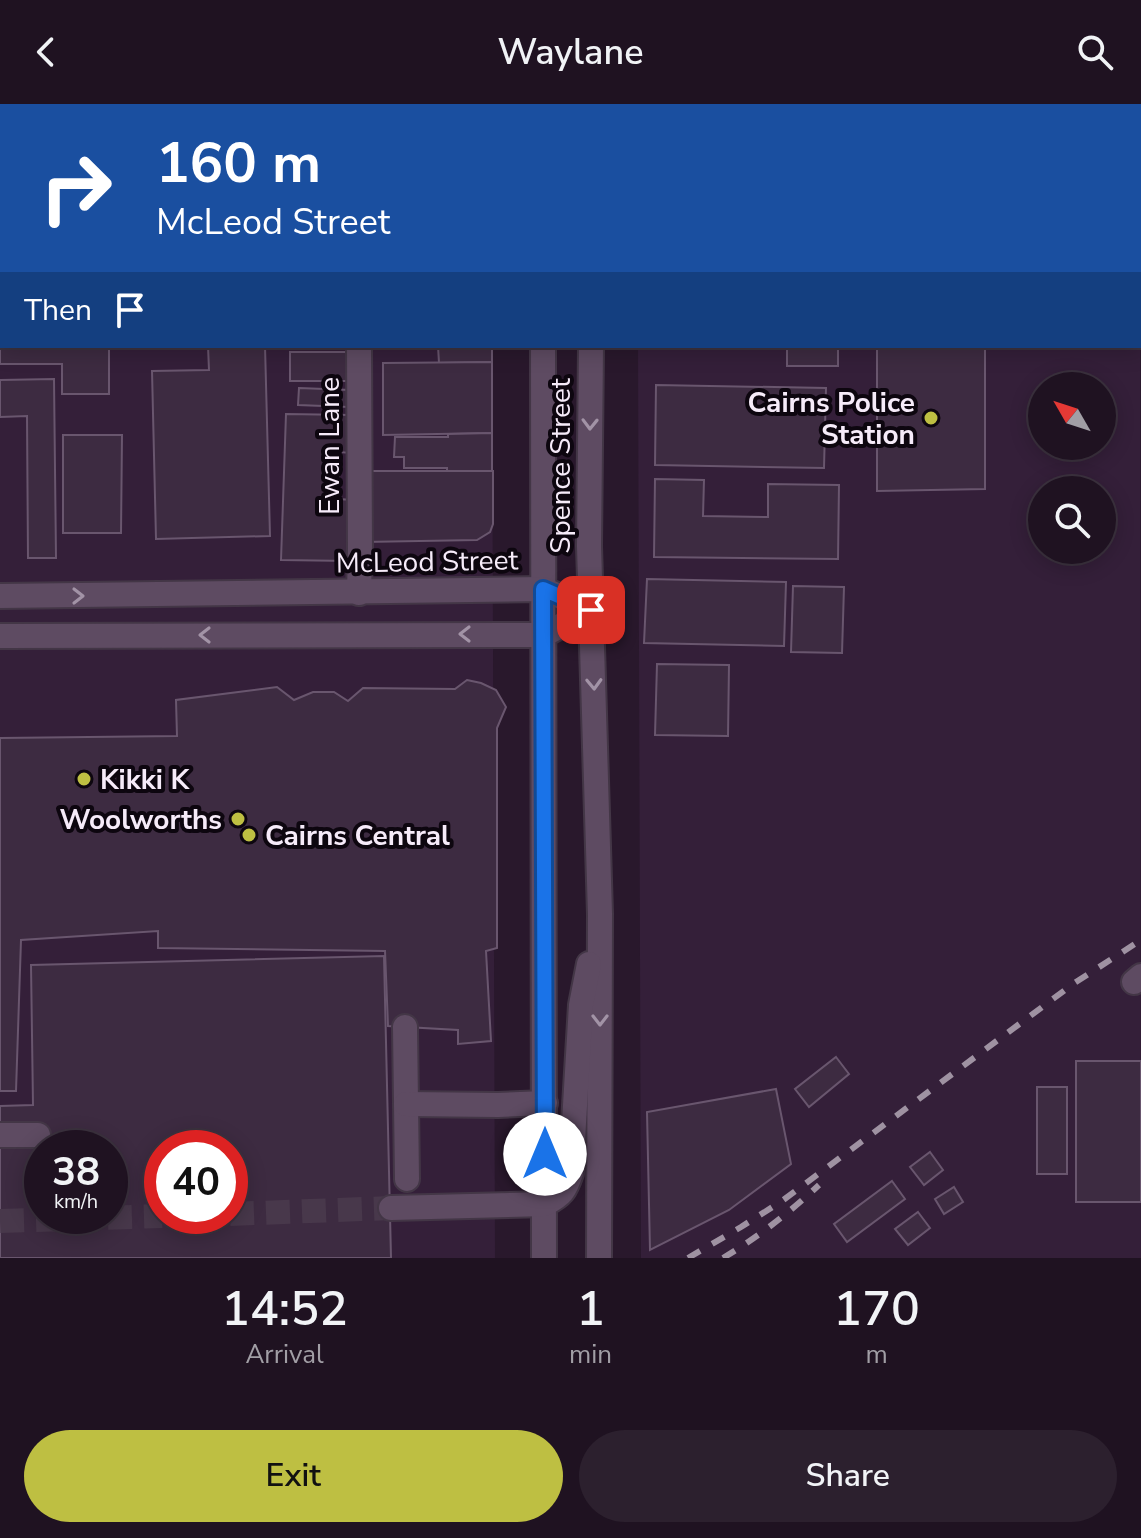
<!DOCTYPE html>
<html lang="en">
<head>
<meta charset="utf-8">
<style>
	body { margin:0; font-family:"Nunito Sans",sans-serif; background:#2c202e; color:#f1f3f6; height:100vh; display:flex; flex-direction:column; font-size:30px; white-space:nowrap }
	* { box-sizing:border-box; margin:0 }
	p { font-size:26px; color:#a19ea5 }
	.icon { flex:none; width:44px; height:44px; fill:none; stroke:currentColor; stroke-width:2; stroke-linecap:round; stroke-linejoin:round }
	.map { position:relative; height:1154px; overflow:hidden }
	.side { display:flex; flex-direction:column; background:#1f1221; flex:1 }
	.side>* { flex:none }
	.banner { position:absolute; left:0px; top:0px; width:1142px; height:244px; box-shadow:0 4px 20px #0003,0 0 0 2px #3c323f; background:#1a4fa0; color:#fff; overflow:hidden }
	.needle { width:52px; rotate:309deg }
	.fabs { position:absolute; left:1028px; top:268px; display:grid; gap:16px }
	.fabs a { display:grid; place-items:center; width:88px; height:88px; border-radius:50%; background:#1f1221; box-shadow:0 4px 20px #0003,0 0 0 2px #3c323f; font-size:40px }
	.speed { position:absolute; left:24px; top:1026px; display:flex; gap:16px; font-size:40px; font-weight:700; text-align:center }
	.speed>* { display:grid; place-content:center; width:104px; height:104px; border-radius:50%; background:#1f1221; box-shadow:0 4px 20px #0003,0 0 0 2px #3c323f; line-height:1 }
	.speed small { font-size:20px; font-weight:400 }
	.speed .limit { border:12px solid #d22; background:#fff; color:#111 }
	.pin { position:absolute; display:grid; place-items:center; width:68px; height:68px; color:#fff; margin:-34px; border-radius:16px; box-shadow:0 4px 12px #0006 }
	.me { position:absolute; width:88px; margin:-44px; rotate:0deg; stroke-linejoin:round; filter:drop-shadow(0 0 6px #0008) }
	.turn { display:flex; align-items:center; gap:28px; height:168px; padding:0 24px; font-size:36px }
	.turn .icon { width:104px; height:104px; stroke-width:2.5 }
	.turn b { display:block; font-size:56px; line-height:68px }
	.then { display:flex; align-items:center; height:76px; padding:0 24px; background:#0003; gap:16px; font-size:30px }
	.eta { display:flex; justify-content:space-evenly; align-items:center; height:136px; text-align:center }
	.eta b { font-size:48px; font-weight:600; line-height:56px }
	.action { display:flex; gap:16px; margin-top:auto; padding:16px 24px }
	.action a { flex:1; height:92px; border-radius:48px; background:#bebf42; color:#111; font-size:32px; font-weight:600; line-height:92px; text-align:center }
	.action a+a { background:#2c202e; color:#f1f3f6 }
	header { display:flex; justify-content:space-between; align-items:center; height:104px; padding:0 24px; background:#1f1221; font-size:36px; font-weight:600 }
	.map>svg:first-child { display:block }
	.built { fill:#341f39; fill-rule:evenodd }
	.building { fill:#3d2b41; stroke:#69566e; stroke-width:2; fill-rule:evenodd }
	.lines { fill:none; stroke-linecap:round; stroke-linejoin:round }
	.minor-tunnel { stroke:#48384b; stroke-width:24; stroke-dasharray:24 12; stroke-linecap:butt }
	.minor-casing { stroke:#433646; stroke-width:28 }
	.highway-casing { stroke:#433646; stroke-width:28 }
	.minor { stroke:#5e4b62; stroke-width:24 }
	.highway { stroke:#acad40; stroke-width:24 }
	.rail { stroke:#9f92a2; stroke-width:6; stroke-dasharray:14 14; stroke-linecap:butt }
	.oneway { stroke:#a293a6 }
	.route-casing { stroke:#114b97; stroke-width:20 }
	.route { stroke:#1a73e8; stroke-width:14 }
	.poi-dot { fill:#bebf42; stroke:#0d060f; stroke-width:3 }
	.labels { text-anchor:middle; stroke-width:8; stroke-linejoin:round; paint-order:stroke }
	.poi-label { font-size:28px; font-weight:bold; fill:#f6ebf9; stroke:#0d060f; text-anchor:end }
	.street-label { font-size:28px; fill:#f6ebf9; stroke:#0d060f }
</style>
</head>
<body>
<header><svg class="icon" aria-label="back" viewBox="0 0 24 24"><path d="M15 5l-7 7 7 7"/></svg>Waylane<svg class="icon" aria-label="search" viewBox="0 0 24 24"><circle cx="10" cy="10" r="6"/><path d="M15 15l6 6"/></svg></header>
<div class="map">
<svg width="1141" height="1154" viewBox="0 0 1141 1154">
	<rect width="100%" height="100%" fill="#29182c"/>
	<g class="built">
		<path d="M 0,0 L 502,0 L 502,2 L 2,2 L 2,242 L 492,242 L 495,1154 L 0,1154 ZM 42,1044 L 110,1044 L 110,1112 L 42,1112 ZM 162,1044 L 230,1044 L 230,1112 L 162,1112 Z"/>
		<path d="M 1140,75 L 1141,1154 L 641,1154 L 638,242 L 1140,242 ZM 1042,282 L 1102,282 L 1102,342 L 1042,342 ZM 1042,386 L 1102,386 L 1102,446 L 1042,446 Z"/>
	</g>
	<g class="building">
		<path d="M 0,75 L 2,75 L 2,242 L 109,242 L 109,290 L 62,290 L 62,260 L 0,260 Z"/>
		<rect x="1140" y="89" width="1" height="138"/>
		<path d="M 208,242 L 265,242 L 270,432 L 156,435 L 152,267 L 209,266 Z"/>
		<path d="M 438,242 L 492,242 L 492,258 L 439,259 Z"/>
		<path d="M 666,242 L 771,242 L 669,243 Z"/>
		<rect x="787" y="242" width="51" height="20"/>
		<path d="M 877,242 L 985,242 L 985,385 L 877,387 Z"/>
		<rect x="1000" y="242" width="35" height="2"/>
		<rect x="290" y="248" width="62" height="29"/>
		<path d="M 492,258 L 492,329 L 383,331 L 383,259 Z"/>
		<path d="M 54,275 L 56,454 L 28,454 L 27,312 L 0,313 L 0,276 Z"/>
		<path d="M 656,281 L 826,284 L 824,364 L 655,361 Z"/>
		<path d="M 299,284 L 350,286 L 349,303 L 298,301 Z"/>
		<path d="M 286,310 L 351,311 L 350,349 L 340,348 L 338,395 L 353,396 L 351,457 L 281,456 Z"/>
		<path d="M 492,329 L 492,367 L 447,367 L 447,364 L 404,364 L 404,353 L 394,353 L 395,333 L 448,333 L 448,330 Z"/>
		<path d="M 63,331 L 122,331 L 121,429 L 63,429 Z"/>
		<path d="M 363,367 L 493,367 L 493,420 L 490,428 L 477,436 L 363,438 Z"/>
		<path d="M 655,375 L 704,376 L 703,412 L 768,413 L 768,380 L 839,381 L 838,455 L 654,453 Z"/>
		<path d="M 647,475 L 786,478 L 784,542 L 644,539 Z"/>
		<path d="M 793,482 L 844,483 L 842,549 L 791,548 Z"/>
		<path d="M 657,560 L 729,561 L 728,632 L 655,631 Z"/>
		<path d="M 467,576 L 481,579 L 496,586 L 506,603 L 497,624 L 497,844 L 486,847 L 491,937 L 458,940 L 458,926 L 388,922 L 385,847 L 158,844 L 158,827 L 21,836 L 16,987 L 0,987 L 0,634 L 177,632 L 176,596 L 277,583 L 294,596 L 313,588 L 334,588 L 348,597 L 363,584 L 455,585 Z"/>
		<path d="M 384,852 L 391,1154 L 0,1154 L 0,1002 L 33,1001 L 31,861 ZM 42,1044 L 110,1044 L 110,1112 L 42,1112 ZM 162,1044 L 230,1044 L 230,1112 L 162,1112 Z"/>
		<path d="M 836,953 L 849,970 L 809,1003 L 795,985 Z"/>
		<rect x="1076" y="957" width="65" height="141"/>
		<rect x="1037" y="983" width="30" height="87"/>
		<path d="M 776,985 L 791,1060 L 729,1106 L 650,1146 L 647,1008 Z"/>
		<path d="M 930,1048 L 943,1066 L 924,1081 L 910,1063 Z"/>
		<path d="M 892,1077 L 905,1095 L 847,1138 L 834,1120 Z"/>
		<path d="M 954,1083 L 963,1098 L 944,1110 L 935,1095 Z"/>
		<path d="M 918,1108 L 930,1124 L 908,1141 L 895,1125 Z"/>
	</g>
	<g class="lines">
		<g class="minor-tunnel">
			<path d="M 230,1110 L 391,1104"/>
			<path d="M 0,1117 L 162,1112"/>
		</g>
		<g class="minor-casing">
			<g id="minor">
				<path d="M 543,0 L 543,2"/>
				<path d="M 591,0 L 591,2"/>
				<path d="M 359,242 L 360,447 L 359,489"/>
				<path d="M 543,242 L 544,1154"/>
				<path d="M 591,242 L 589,442 L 600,810 L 599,1154"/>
				<path d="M 0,492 L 543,485 L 591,506"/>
				<path d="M 0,532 L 543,531 L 591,506"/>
				<path d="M 1134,878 L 1141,872"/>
				<path d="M 405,923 L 407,1075"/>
				<path d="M 406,1000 L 498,1001 L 545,999"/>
				<path d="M 0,1031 L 38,1031"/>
				<path d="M 391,1104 L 545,1100 C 562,1091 565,1087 571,1069 L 581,901 L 589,860"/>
			</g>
		</g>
		<g class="highway-casing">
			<g id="highway">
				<path d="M 426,2 L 426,0"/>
				<path d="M 1140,22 L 1141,22"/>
				<path d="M 0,31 L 2,31"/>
			</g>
		</g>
		<use href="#minor" class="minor"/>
		<use href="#highway" class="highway"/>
		<g class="rail">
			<path d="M 688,1154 L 741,1123 L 782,1097 L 1073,880 L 1141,836"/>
			<path d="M 723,1154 C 758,1133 789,1109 819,1081"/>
		</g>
	</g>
	<defs><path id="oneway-chevron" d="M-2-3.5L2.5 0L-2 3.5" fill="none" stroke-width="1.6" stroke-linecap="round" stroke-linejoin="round" transform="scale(2)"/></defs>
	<g class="oneway">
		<use href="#oneway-chevron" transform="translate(590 320) rotate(91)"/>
		<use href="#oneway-chevron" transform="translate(78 492)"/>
		<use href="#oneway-chevron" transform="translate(465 530) rotate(180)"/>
		<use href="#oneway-chevron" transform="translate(205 531) rotate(180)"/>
		<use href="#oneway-chevron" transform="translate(594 580) rotate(88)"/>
		<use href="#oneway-chevron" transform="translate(600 916) rotate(90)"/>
	</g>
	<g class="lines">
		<g class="route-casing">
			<path id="route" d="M 545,1050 L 543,485 L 591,506"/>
		</g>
		<use href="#route" class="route"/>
	</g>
	<g class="poi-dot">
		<circle cx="931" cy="314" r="8"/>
		<circle cx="84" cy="675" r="8"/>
		<circle cx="238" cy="715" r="8"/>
		<circle cx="249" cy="731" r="8"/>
	</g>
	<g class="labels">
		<g class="poi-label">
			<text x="915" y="308">Cairns Police<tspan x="915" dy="32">Station</tspan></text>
			<text x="100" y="685" text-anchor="start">Kikki K</text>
			<text x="222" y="725">Woolworths</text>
			<text x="265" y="741" text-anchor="start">Cairns Central</text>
		</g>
		<g class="street-label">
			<text transform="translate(329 342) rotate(-90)" y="10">Ewan Lane</text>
			<text transform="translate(560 362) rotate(-90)" y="10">Spence Street</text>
			<text transform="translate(427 457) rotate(-1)" y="10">McLeod Street</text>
		</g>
	</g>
</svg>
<div class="fabs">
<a><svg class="needle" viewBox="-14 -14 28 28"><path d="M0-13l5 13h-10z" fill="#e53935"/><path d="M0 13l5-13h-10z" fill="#a19ea5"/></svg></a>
<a><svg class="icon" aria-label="search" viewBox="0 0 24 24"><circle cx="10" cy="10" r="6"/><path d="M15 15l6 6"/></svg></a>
</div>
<div class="speed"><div>38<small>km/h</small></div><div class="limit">40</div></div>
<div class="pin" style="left:591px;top:506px;background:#d93025"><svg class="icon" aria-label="arrive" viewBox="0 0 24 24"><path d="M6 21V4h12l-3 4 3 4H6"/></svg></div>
<svg class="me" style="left:545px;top:1050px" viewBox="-20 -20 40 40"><circle r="19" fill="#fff"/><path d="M0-13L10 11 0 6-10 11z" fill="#1a73e8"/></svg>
<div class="banner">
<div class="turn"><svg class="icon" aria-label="right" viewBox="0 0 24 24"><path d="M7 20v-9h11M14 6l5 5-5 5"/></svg><div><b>160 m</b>McLeod Street</div></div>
<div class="then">Then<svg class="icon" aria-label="arrive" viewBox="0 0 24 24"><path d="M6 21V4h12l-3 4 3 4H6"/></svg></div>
</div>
</div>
<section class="side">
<div class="eta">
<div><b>14:52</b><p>Arrival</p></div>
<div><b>1</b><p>min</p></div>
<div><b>170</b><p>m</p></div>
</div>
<div class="action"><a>Exit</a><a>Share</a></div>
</section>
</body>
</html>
